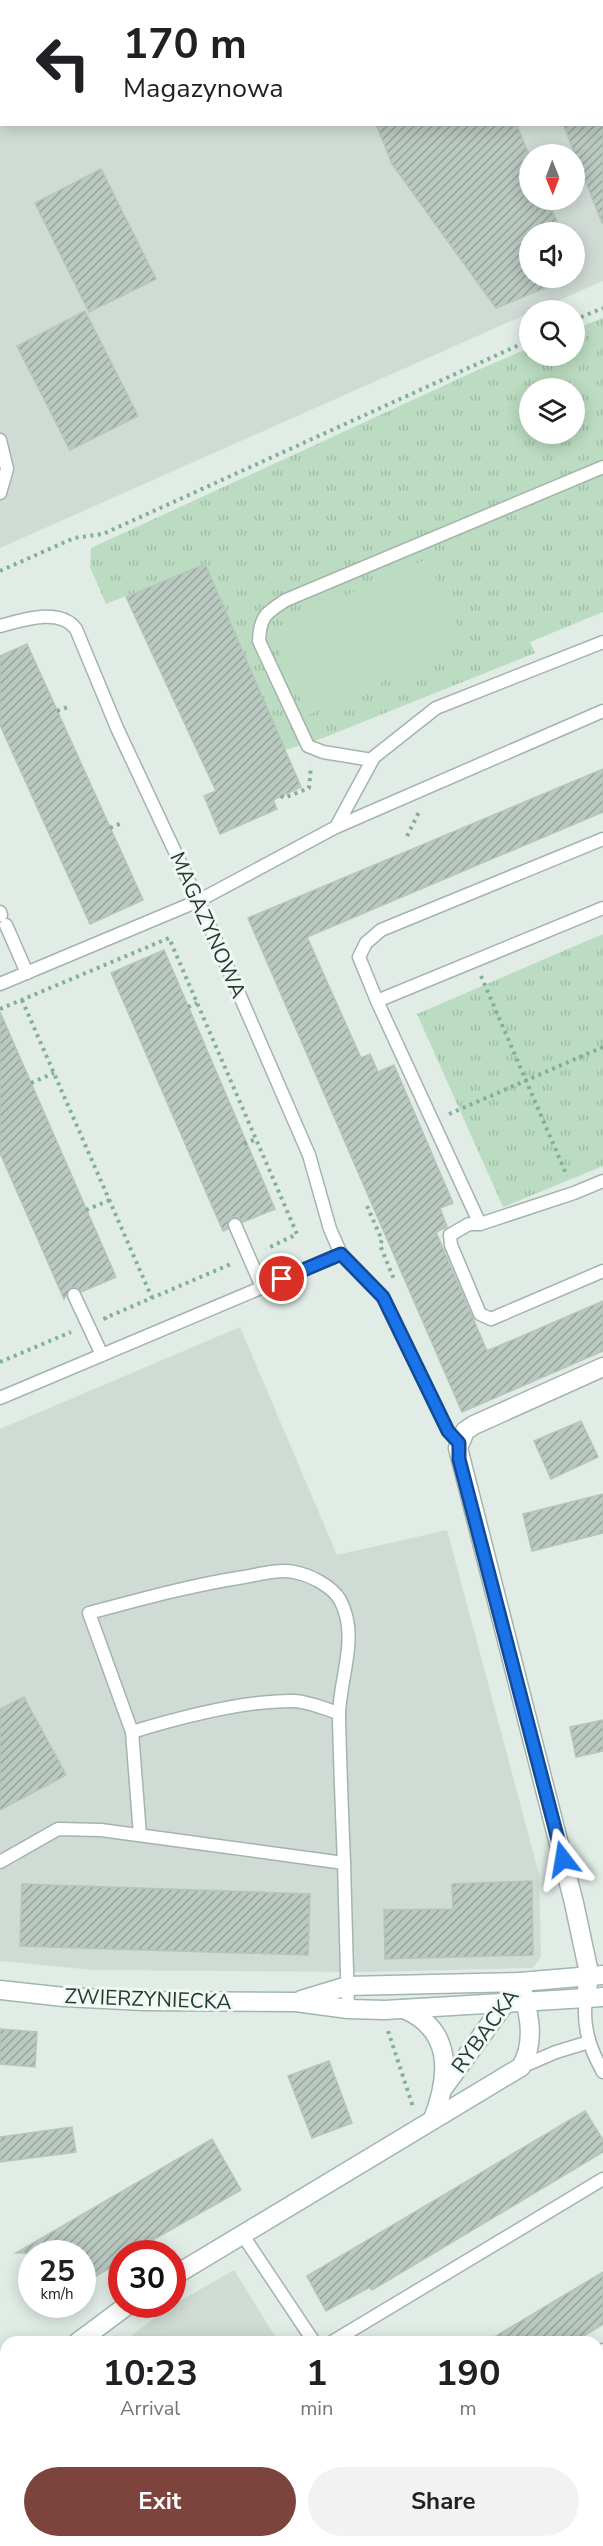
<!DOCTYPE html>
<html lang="en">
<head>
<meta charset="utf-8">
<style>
	body { margin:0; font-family:"Nunito Sans",sans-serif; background:#f2f2f2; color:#202124; height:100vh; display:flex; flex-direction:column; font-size:22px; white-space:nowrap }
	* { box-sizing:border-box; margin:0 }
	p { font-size:20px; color:#757577 }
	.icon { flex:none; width:33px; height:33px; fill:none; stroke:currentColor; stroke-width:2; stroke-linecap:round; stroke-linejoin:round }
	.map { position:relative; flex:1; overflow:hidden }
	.sheet { position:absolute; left:0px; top:2336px; width:603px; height:212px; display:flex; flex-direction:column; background:#fff; border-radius:18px 18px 0 0; box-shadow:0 3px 15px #0003 }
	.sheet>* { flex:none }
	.hud { position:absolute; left:0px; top:0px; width:603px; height:126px; box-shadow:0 3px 15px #0003; background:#fff; color:#202124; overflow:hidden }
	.needle { width:39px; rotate:179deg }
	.buttons { position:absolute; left:519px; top:144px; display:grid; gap:12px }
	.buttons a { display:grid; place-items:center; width:66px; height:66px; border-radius:50%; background:#fff; box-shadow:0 3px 15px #0003; font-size:30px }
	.speed { position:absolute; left:18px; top:2240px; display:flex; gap:12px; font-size:30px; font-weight:700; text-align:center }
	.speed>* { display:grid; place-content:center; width:78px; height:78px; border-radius:50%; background:#fff; box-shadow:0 3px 15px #0003; line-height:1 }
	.speed small { font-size:15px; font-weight:400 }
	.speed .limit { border:9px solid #d22; background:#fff; color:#111 }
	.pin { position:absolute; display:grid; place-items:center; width:51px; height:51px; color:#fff; margin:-26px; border:3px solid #fff; border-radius:50%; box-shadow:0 2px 6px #0007 }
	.me { position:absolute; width:66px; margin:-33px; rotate:346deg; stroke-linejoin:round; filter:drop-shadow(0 0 4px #0008) }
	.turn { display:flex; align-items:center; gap:21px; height:126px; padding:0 24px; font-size:27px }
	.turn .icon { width:78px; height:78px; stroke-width:2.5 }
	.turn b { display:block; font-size:42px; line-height:51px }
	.eta { display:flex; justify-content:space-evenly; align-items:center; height:102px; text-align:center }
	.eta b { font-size:36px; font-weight:700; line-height:42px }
	.primary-button { display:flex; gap:12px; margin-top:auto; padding:12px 24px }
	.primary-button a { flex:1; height:69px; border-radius:36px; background:#7d443d; color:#fff; font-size:24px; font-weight:700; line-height:69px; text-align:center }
	.primary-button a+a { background:#f2f2f2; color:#202124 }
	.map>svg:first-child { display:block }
	.built { fill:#d0dbd5; fill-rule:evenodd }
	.grass { fill:url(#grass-tufts); fill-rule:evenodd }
	.park { fill:url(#park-dots) }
	.pitch { fill:#bbdcc0 }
	.building { fill:url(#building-hatch); stroke:#b4c5bc; stroke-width:1.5 }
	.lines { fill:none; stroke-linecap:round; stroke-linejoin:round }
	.lane-casing { stroke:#a4b4ac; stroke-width:15 }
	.street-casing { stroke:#a4b4ac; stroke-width:21 }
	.secondary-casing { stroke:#a0b7ac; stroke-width:21 }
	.path { stroke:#82af9b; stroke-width:4; stroke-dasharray:3 4.5; stroke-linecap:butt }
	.lane { stroke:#fff; stroke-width:12 }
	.street { stroke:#fff; stroke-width:18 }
	.secondary { stroke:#fff; stroke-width:18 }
	.route-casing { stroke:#114b97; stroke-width:15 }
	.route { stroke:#1a73e8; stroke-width:10 }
	.labels { text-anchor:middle; stroke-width:6; stroke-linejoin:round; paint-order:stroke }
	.street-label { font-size:21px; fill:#223c32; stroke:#f2f8f4 }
</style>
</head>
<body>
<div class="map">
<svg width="603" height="2546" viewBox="0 0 603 2546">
	<defs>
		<pattern id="grass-tufts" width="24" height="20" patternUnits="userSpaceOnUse" patternTransform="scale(1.5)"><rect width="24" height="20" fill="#bbdcc0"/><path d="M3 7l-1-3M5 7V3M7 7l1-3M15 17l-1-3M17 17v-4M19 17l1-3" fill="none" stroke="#a0bea5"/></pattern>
		<pattern id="park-dots" width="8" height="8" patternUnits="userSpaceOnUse" patternTransform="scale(1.5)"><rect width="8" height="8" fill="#bbdcc0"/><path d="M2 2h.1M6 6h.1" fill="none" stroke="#a0bea5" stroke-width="1.8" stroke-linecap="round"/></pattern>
		<pattern id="building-hatch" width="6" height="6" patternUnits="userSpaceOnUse" patternTransform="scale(1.5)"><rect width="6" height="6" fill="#bac9c1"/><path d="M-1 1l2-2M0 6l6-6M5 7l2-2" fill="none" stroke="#97a49d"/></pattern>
	</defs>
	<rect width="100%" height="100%" fill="#e1ece6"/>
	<g class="built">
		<path d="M 0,0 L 603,0 L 603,281 L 536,310 L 530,310 L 529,313 L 0,548 ZM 2,2 L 602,2 L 602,124 L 2,124 ZM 530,154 L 574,154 L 574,200 L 530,200 ZM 530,232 L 574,232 L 574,278 L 530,278 Z"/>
		<path d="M 240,1327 L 337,1555 L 447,1530 L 539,1874 L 541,1957 L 533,1968 L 369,1972 L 94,1970 L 0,1961 L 0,1429 Z"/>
		<path d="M 234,2270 L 278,2341 L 124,2341 L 171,2306 Z"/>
		<path d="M 63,2541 L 397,2541 L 400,2546 L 66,2546 Z"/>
	</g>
	<g class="grass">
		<path d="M 603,318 L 603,612 L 530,642 L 535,653 L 323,738 L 285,750 L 205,564 L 106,604 L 90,567 L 91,548 L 478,370 L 529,348 L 530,356 L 574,356 L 575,329 ZM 530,388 L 574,388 L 574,434 L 530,434 Z"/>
		<path d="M 603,934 L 603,1166 L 503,1207 L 417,1014 Z"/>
	</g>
	<path class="park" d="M 250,2541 L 305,2541 L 296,2546 L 253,2546 Z"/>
	<path class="pitch" d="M 427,559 L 466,643 L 308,715 L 269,631 Z"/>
	<g class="building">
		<path d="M 376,124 L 516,124 L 530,157 L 530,200 L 547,200 L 562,232 L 530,232 L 530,278 L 569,278 L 496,308 L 392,164 Z"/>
		<path d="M 563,124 L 603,124 L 603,223 L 602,223 Z"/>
		<path d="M 101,169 L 156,279 L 89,312 L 35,203 Z"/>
		<path d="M 85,311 L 138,416 L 70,450 L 17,346 Z"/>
		<path d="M 205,564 L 301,787 L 273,800 L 277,809 L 220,834 L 204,796 L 216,791 L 126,597 Z"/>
		<path d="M 27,644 L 143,900 L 90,924 L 0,725 L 0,656 Z"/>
		<path d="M 603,769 L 603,812 L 307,937 L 361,1058 L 370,1054 L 378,1072 L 394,1065 L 453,1203 L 440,1208 L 447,1227 L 436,1232 L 487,1351 L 603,1301 L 603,1351 L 462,1412 L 248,918 Z"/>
		<path d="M 164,950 L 275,1209 L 243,1222 L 239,1218 L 232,1217 L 228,1221 L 228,1229 L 223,1231 L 111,973 Z"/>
		<path d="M 0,1012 L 116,1277 L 81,1292 L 78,1288 L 71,1287 L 64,1299 L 0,1153 Z"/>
		<path d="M 581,1421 L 598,1457 L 551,1479 L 534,1441 Z"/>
		<path d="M 603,1494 L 603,1533 L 532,1551 L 523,1514 Z"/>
		<path d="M 24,1697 L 66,1775 L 0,1810 L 0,1709 Z"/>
		<path d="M 603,1720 L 603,1751 L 576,1757 L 570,1727 Z"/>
		<path d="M 532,1881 L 533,1955 L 385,1959 L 384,1910 L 453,1909 L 452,1884 Z"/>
		<path d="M 22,1884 L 310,1894 L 308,1955 L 20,1946 Z"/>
		<path d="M 0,2029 L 37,2032 L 35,2067 L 0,2064 Z"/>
		<path d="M 329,2061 L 352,2123 L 312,2138 L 288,2076 Z"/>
		<path d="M 585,2111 L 603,2140 L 603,2152 L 372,2290 L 370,2287 L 326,2311 L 307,2276 Z"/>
		<path d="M 72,2127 L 76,2152 L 0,2162 L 0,2137 Z"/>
		<path d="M 212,2139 L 241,2190 L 133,2251 L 134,2253 L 122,2253 L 122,2261 L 82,2284 L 82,2253 L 16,2253 Z"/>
		<path d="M 603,2272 L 603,2324 L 574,2342 L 486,2342 Z"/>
	</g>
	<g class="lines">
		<g class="lane-casing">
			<g id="lane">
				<path d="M 0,440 L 7,469 L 0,493"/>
				<path d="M 0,626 C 22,620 60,607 76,629 L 117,728 L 207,920 L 309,1155 L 330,1229 L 341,1254 L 383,1297 L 448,1431 L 459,1443"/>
				<path d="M 372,760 L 323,752 L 308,746 L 259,641 C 260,616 266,613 286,600 L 603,467"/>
				<path d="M 336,827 L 603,711"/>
				<path d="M 0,912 L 1,915"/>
				<path d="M 6,925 L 27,973"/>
				<path d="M 0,984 L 198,901 L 336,827 L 374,757 L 436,708 L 603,642"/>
				<path d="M 377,1001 L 359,957 L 366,943 L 381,930 L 603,839"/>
				<path d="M 603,1181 L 574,1193 L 480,1224 L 469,1224 L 450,1235 L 451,1245 L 480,1314 L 491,1319 L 603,1271"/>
				<path d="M 480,1224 L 377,1001 L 603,908"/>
				<path d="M 235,1225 L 262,1287"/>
				<path d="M 74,1295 L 102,1355"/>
				<path d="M 0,1398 L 341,1254"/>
				<path d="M 132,1732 C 178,1718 248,1700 295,1701 C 310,1702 325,1709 339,1713"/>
				<path d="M 140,1835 L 132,1732 L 89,1613 C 141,1599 192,1585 244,1577 C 260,1574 278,1569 294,1572 C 310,1575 332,1586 340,1600 C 360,1637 339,1678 339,1717 C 340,1766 342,1814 344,1863"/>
				<path d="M 0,1862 L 58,1829 L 101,1830 L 344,1863 L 348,2009"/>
				<path d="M 586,1999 C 582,2026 590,2049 603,2072"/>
				<path d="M 521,2067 L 556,2052 L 589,2042"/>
				<path d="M 242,2234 L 314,2342"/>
				<path d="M 332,2342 L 603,2179"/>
				<path d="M 597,2353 L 603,2350"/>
			</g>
		</g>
		<g class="street-casing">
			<path id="street" d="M 586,1999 L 589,1973 L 574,1903 L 458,1448 L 465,1431 L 474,1425 L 603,1367"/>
		</g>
		<g class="secondary-casing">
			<g id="secondary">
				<path d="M 0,1990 L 64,1997 L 144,2001 L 296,2002 L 348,2009 L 385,2010 L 603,1997"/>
				<path d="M 301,2000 L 347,1986 L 520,1982 L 603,1975"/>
				<path d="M 404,2009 C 453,2030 450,2075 433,2119"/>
				<path d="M 444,2087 L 509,1998"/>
				<path d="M 172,2277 L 521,2067 C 537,2040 528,2010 520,1982"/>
				<path d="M 78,2342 L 129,2304"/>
				<path d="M 0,2434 L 6,2427"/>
			</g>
		</g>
		<g class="path">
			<path d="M 574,320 L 603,308"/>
			<path d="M 0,571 L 74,538 L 103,534 L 530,340"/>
			<path d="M 57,711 L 71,706"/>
			<path d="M 281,796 L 284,798 L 309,788 L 311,766"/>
			<path d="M 110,828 L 122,823"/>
			<path d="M 407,836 L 419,812"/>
			<path d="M 481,976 L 567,1176"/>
			<path d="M 22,1000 L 152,1298"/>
			<path d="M 188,1007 L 197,1003"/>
			<path d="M 0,1009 L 169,938 L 297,1234 L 266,1249"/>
			<path d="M 31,1083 L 54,1073"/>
			<path d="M 449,1114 L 603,1047"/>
			<path d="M 244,1144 L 256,1139"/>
			<path d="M 367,1206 L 382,1240 L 380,1245 L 395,1282"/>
			<path d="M 86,1210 L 110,1200"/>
			<path d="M 106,1320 L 105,1318 L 231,1264"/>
			<path d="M 0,1362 L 71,1332"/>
			<path d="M 388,2031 L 413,2107"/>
			<path d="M 412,2541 L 416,2546"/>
		</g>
		<use href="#lane" class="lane"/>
		<use href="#street" class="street"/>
		<use href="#secondary" class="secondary"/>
	</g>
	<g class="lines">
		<g class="route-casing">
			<path id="route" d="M 282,1279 L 341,1254 L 383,1297 L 448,1431 L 459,1443 L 459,1459 L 563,1859"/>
		</g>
		<use href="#route" class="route"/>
	</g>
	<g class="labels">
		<g class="street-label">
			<text transform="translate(208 925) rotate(66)" y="7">MAGAZYNOWA</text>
			<text transform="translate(148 1999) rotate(2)" y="7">ZWIERZYNIECKA</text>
			<text transform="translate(485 2031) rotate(-54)" y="7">RYBACKA</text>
		</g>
	</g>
</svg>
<div class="buttons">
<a><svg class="needle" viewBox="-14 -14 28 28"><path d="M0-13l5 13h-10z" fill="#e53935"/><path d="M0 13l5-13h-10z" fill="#757577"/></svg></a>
<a><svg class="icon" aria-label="sound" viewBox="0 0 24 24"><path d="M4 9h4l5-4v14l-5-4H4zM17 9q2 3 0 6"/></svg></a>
<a><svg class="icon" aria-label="search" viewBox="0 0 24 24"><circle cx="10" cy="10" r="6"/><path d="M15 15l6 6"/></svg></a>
<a><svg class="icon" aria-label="layers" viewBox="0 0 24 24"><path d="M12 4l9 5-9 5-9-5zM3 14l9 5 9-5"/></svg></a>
</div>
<div class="speed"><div>25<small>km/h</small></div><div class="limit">30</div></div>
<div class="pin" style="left:282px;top:1279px;background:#d93025"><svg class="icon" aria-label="arrive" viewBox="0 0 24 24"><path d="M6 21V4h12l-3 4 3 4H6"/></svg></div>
<svg class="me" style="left:563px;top:1859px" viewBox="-20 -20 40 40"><path d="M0-17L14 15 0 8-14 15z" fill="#1a73e8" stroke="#fff" stroke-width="4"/></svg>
<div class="hud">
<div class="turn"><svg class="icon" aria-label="left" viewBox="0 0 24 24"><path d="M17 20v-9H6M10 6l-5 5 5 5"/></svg><div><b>170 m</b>Magazynowa</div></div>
</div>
<section class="sheet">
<div class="eta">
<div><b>10:23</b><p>Arrival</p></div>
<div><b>1</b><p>min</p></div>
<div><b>190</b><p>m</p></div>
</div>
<div class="primary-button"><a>Exit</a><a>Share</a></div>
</section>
</div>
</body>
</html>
